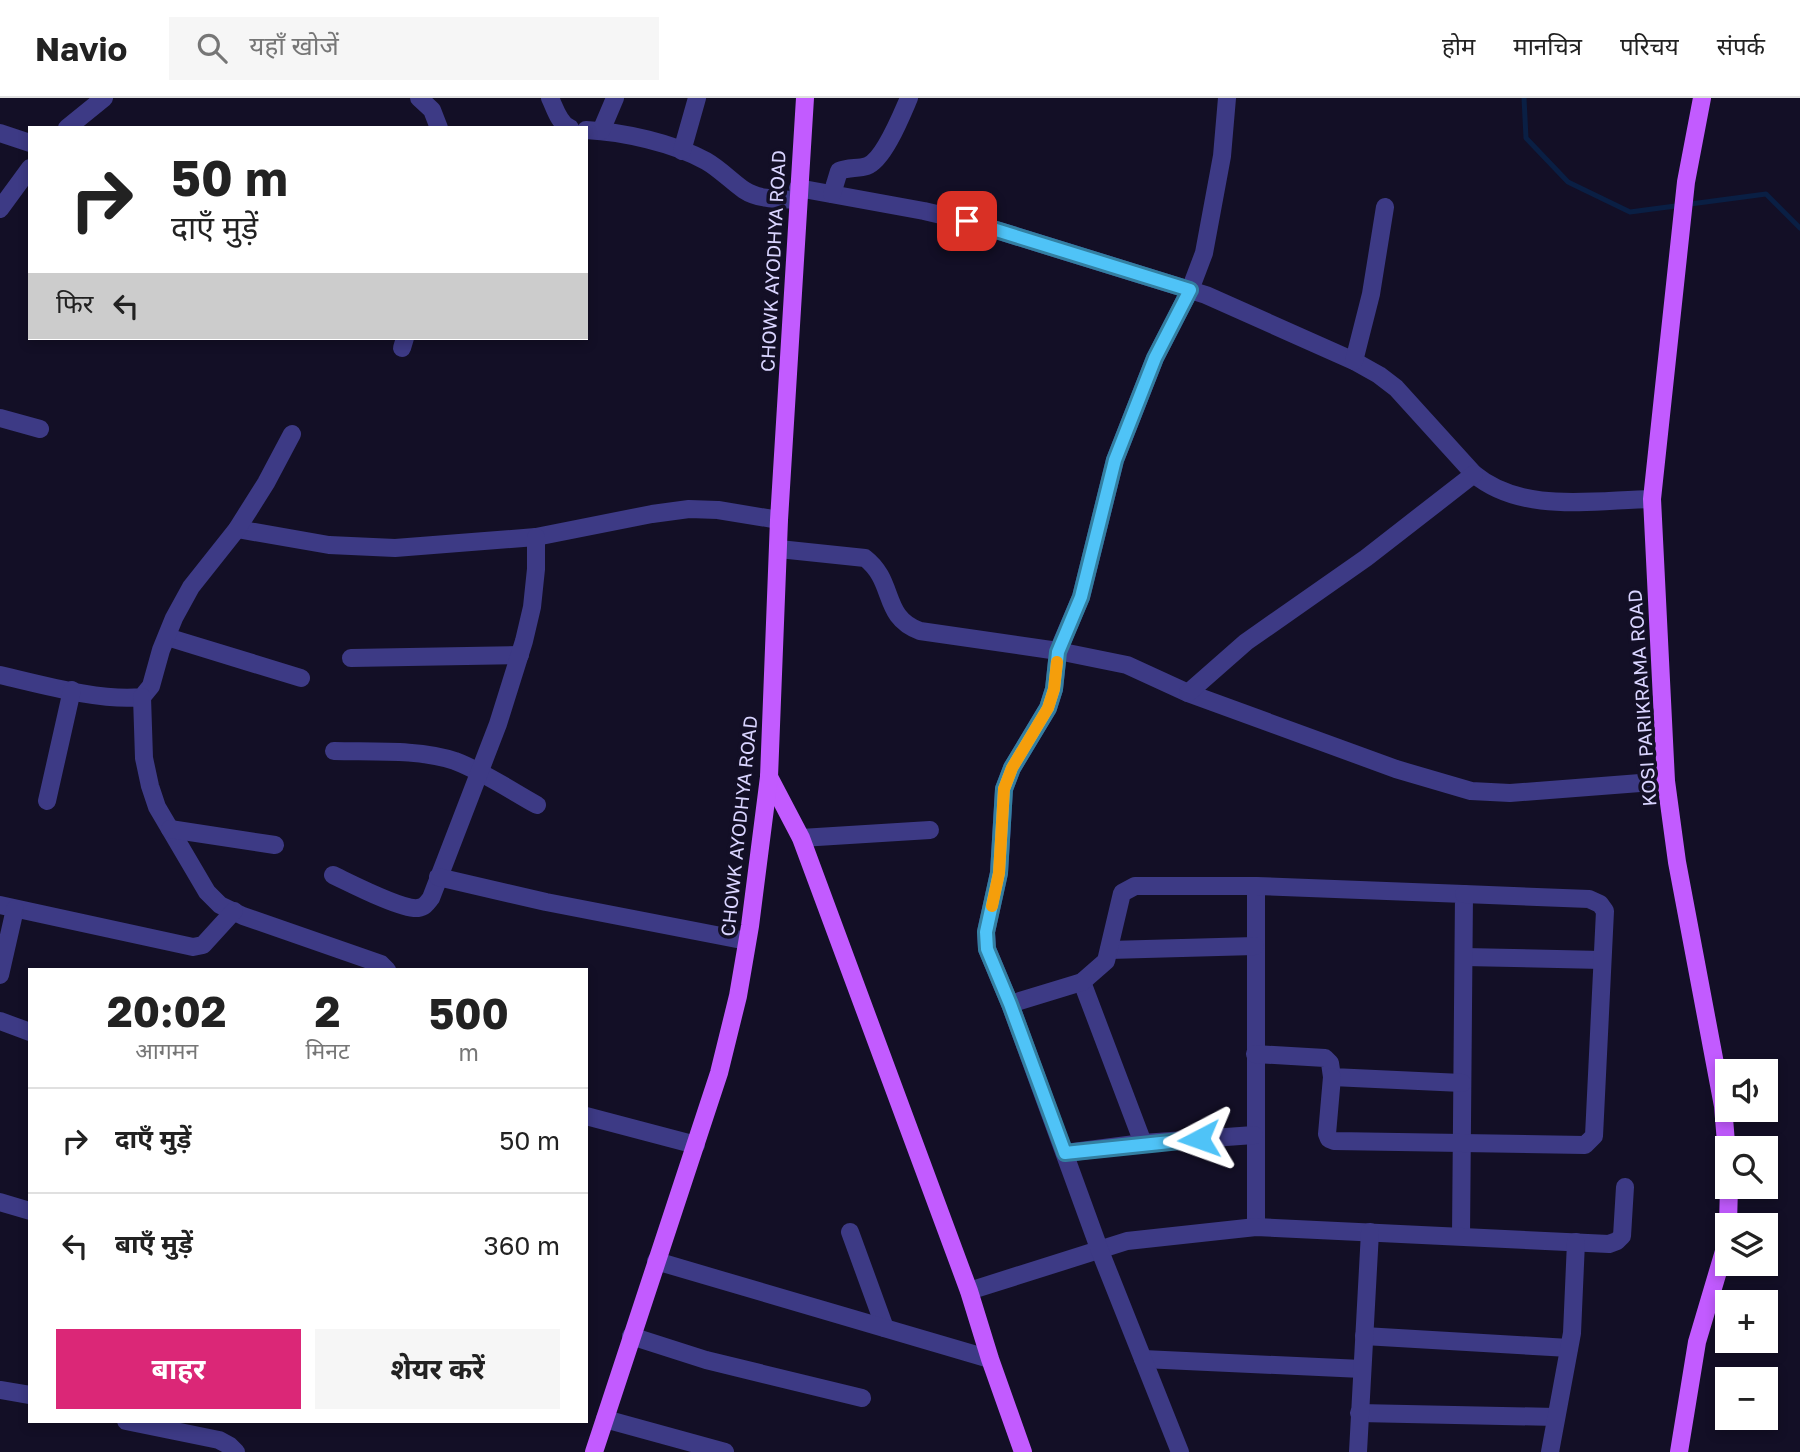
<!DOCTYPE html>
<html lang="hi">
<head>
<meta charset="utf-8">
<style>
	body { margin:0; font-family:"Golos Text","Noto Sans Devanagari",sans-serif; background:#f6f6f6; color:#222; height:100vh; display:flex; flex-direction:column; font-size:26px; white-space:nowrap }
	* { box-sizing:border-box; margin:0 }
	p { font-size:23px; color:#767676 }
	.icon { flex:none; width:38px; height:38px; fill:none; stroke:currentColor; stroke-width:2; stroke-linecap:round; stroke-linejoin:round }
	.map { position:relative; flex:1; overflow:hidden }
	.sheet { position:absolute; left:28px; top:870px; width:560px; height:455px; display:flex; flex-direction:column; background:#fff; border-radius:0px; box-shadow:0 4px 10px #0003 }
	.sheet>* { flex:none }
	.hud { position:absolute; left:28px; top:28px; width:560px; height:214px; border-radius:0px; box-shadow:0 4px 10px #0003; background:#fff; color:#222; overflow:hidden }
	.fabs { position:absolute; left:1715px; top:961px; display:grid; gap:14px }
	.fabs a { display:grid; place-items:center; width:63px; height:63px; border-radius:0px; background:#fff; box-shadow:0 4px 10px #0003; font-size:35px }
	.pin { position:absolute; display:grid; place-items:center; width:60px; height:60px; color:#fff; margin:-30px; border-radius:14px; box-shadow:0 4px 10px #0006 }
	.me { position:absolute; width:77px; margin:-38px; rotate:266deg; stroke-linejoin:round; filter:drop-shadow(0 0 5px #0008) }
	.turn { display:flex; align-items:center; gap:24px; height:147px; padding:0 28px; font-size:32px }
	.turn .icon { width:91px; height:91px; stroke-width:2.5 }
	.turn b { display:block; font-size:49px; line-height:60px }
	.then { display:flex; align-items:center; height:66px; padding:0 28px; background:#0003; gap:14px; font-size:26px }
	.eta { display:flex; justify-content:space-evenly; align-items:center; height:119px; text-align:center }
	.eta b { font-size:42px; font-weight:700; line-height:49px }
	.primary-button { display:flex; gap:14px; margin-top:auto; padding:14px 28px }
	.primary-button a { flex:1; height:80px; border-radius:0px; background:#db2777; color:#fff; font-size:28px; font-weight:700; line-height:80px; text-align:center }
	.primary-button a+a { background:#f6f6f6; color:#222 }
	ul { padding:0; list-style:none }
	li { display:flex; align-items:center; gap:21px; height:105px; padding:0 28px; border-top:2px solid #e0e0e0 }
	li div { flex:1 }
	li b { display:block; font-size:26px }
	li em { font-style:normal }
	header { display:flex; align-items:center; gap:42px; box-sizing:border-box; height:98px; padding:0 35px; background:#fff; border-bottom:2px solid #e0e0e0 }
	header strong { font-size:33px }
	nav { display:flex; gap:38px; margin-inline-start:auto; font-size:24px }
	.search { width:490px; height:63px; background:#f6f6f6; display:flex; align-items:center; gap:18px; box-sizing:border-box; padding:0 24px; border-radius:0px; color:#767676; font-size:26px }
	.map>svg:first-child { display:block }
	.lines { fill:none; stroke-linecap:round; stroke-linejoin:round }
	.stream { stroke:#0a1f44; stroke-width:5 }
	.street { stroke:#3d3a85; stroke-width:18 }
	.primary { stroke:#c25bff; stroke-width:18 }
	.route-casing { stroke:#337fa1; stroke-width:18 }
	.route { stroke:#4fc3f7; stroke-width:12 }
	.slow { stroke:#f59e0b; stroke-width:12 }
	.labels { text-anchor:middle; stroke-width:7; stroke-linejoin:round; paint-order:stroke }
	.street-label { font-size:19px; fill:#d9d4ff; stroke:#130f26 }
</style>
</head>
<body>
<header>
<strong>Navio</strong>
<div class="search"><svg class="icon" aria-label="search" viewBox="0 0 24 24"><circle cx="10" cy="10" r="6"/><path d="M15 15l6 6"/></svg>यहाँ खोजें</div>
<nav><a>होम</a><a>मानचित्र</a><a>परिचय</a><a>संपर्क</a></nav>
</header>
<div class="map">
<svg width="1800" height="1354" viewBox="0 0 1800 1354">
	<rect width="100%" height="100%" fill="#130f26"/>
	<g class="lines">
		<path class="stream" d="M 1524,0 L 1526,40 L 1568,84 L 1630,114 L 1766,96 L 1800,130"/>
		<g class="street">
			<path d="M 419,0 L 432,12 L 439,30"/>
			<path d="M 550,0 C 555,10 559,26 570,30"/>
			<path d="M 67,30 L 104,0"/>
			<path d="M 586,32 C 624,34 673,45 706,63 C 720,71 731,83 744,92 C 759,102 780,101 797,102"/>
			<path d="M 601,33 L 615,0"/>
			<path d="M 0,35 L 30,45"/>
			<path d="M 682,53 L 697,0"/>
			<path d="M 798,90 L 924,113 L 967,123 L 1206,197 L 1354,263 L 1379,277 L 1396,290 L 1474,376 C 1522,416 1593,402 1652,401"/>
			<path d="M 832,96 L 839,73 C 848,69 858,71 867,68 C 884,62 902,16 909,0"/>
			<path d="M 0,111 L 30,70"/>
			<path d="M 402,250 L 405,240"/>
			<path d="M 1354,263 L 1371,196 L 1385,109"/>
			<path d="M 0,320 L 40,331"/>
			<path d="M 237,431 L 329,447 L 395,450 L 536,439 L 652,416 L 689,411 L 718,412 L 779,422"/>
			<path d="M 779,451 L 865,460 C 896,484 881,519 920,533 L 1058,553 L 1127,567 L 1188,595 L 1396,671 L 1471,693 L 1510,695 L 1666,683"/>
			<path d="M 167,539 L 301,580"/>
			<path d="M 351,560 L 520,557"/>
			<path d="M 0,577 C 39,586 103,604 142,599 L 151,588 L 161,552 L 174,520 L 191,489 L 237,431 L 266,385 L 292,336"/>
			<path d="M 1188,595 L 1246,544 L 1366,460 L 1474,376"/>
			<path d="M 142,599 L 144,660 L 150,688 L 157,709 L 207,794 L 220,807 L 243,818 L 381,866 L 387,872"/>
			<path d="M 334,653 C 371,654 420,651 455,663 C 484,674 510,692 537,707"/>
			<path d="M 47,703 L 72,592"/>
			<path d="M 170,731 L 275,747"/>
			<path d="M 801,740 L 930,732"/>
			<path d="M 333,777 C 350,785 402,812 418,810 C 425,809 427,805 431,800 L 498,626 L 524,543 L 532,509 L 536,471 L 536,439"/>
			<path d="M 438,779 L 546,804 L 747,843"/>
			<path d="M 1256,788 L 1256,1129"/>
			<path d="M 0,807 L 193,849 L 203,847 L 234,813"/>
			<path d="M 1109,852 L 1255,848"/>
			<path d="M 1464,859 L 1602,862"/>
			<path d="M 0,877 L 15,811"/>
			<path d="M 1082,884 L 1143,1045 L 1254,1037"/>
			<path d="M 1010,906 L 1082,884 L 1106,863 L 1122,795 L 1135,788 L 1256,788 L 1464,796 L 1461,1138"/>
			<path d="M 0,923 L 30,934"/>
			<path d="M 1255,956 L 1325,960 L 1330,965 L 1332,979 L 1462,985"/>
			<path d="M 1332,979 L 1327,1036 L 1329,1041 L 1334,1043 L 1585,1047 L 1594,1038 L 1605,813 L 1600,806 L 1589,801 L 1464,796"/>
			<path d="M 586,1018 L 696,1047"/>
			<path d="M 1065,1055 L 1143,1045"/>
			<path d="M 0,1104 L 30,1113"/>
			<path d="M 850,1134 L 885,1230"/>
			<path d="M 656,1163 L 990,1261"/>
			<path d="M 969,1193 L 1127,1143 L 1256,1129 L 1609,1146 L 1617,1143 L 1622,1138 L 1625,1089"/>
			<path d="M 631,1238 L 706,1262 L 862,1300"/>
			<path d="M 1364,1238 L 1569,1250"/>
			<path d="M 1143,1261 L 1362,1271"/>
			<path d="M 0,1292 L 30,1297"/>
			<path d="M 1359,1315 L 1556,1319"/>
			<path d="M 605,1321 L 725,1354"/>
			<path d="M 126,1323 L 219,1342 L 230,1348 L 236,1354"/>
			<path d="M 1180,1354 L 1100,1153 L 1010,906 L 987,851 L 986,834 L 999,775 L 1004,691 L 1012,670 L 1048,610 L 1054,591 L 1058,553 L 1081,499 L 1115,362 L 1155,260 L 1190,192 L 1204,155 L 1222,58 L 1227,0"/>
			<path d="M 1358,1354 L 1370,1134"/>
			<path d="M 1550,1354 L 1572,1235 L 1576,1144"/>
		</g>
		<g class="primary">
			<path d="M 1702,0 L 1686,84 L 1652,401 L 1666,683 L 1677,764 L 1723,1008 L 1727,1057"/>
			<path d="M 769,679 L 801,740 L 969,1193 L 990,1261 L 1023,1354"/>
			<path d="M 1728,1127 L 1729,1088"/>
			<path d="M 594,1354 L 719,975 L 738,898 L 750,828 L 769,679 L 779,422 L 805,0"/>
			<path d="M 1679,1354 L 1697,1244 L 1727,1143"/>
		</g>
	</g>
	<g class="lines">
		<g class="route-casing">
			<path id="route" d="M 967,123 L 1190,192 L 1155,260 L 1115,362 L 1081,499 L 1058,554 L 1054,591 L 1048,610 L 1012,670 L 1004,691 L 999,775 L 986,834 L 987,851 L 1010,906 L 1065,1055 L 1199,1041"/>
		</g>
		<use href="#route" class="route"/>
		<path class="slow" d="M 992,808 L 999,775 L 1004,691 L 1012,670 L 1048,610 L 1054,591 L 1057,564"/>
	</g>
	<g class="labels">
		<g class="street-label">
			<text transform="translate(773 163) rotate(-87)" y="7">CHOWK AYODHYA ROAD</text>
			<text transform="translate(1642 600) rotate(-94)" y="7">KOSI PARIKRAMA ROAD</text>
			<text transform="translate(739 728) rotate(-84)" y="7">CHOWK AYODHYA ROAD</text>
		</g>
	</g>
</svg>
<div class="fabs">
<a><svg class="icon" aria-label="sound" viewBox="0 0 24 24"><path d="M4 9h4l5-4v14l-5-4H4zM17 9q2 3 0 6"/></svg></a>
<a><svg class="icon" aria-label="search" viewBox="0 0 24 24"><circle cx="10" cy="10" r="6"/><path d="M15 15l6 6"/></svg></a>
<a><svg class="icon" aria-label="layers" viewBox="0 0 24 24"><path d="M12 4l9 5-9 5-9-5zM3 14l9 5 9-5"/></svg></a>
<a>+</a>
<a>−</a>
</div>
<div class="pin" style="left:967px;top:123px;background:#d93025"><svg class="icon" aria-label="arrive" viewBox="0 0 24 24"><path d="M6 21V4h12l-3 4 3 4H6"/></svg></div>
<svg class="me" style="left:1199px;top:1041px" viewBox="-20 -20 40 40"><path d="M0-17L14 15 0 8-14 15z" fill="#4fc3f7" stroke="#fff" stroke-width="4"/></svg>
<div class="hud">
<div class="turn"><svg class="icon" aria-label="right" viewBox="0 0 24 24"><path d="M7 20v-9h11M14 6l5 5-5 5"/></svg><div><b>50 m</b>दाएँ मुड़ें</div></div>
<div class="then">फिर<svg class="icon" aria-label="left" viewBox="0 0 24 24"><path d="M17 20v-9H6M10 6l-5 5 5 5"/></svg></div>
</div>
<section class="sheet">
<div class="eta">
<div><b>20:02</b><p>आगमन</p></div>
<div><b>2</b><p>मिनट</p></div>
<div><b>500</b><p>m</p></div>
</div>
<ul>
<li><svg class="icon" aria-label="right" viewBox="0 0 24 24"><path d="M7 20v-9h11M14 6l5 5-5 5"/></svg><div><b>दाएँ मुड़ें</b></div><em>50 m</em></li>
<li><svg class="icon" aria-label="left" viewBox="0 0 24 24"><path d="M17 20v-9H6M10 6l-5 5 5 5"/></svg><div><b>बाएँ मुड़ें</b></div><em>360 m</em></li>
</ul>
<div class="primary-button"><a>बाहर</a><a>शेयर करें</a></div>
</section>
</div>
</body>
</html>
